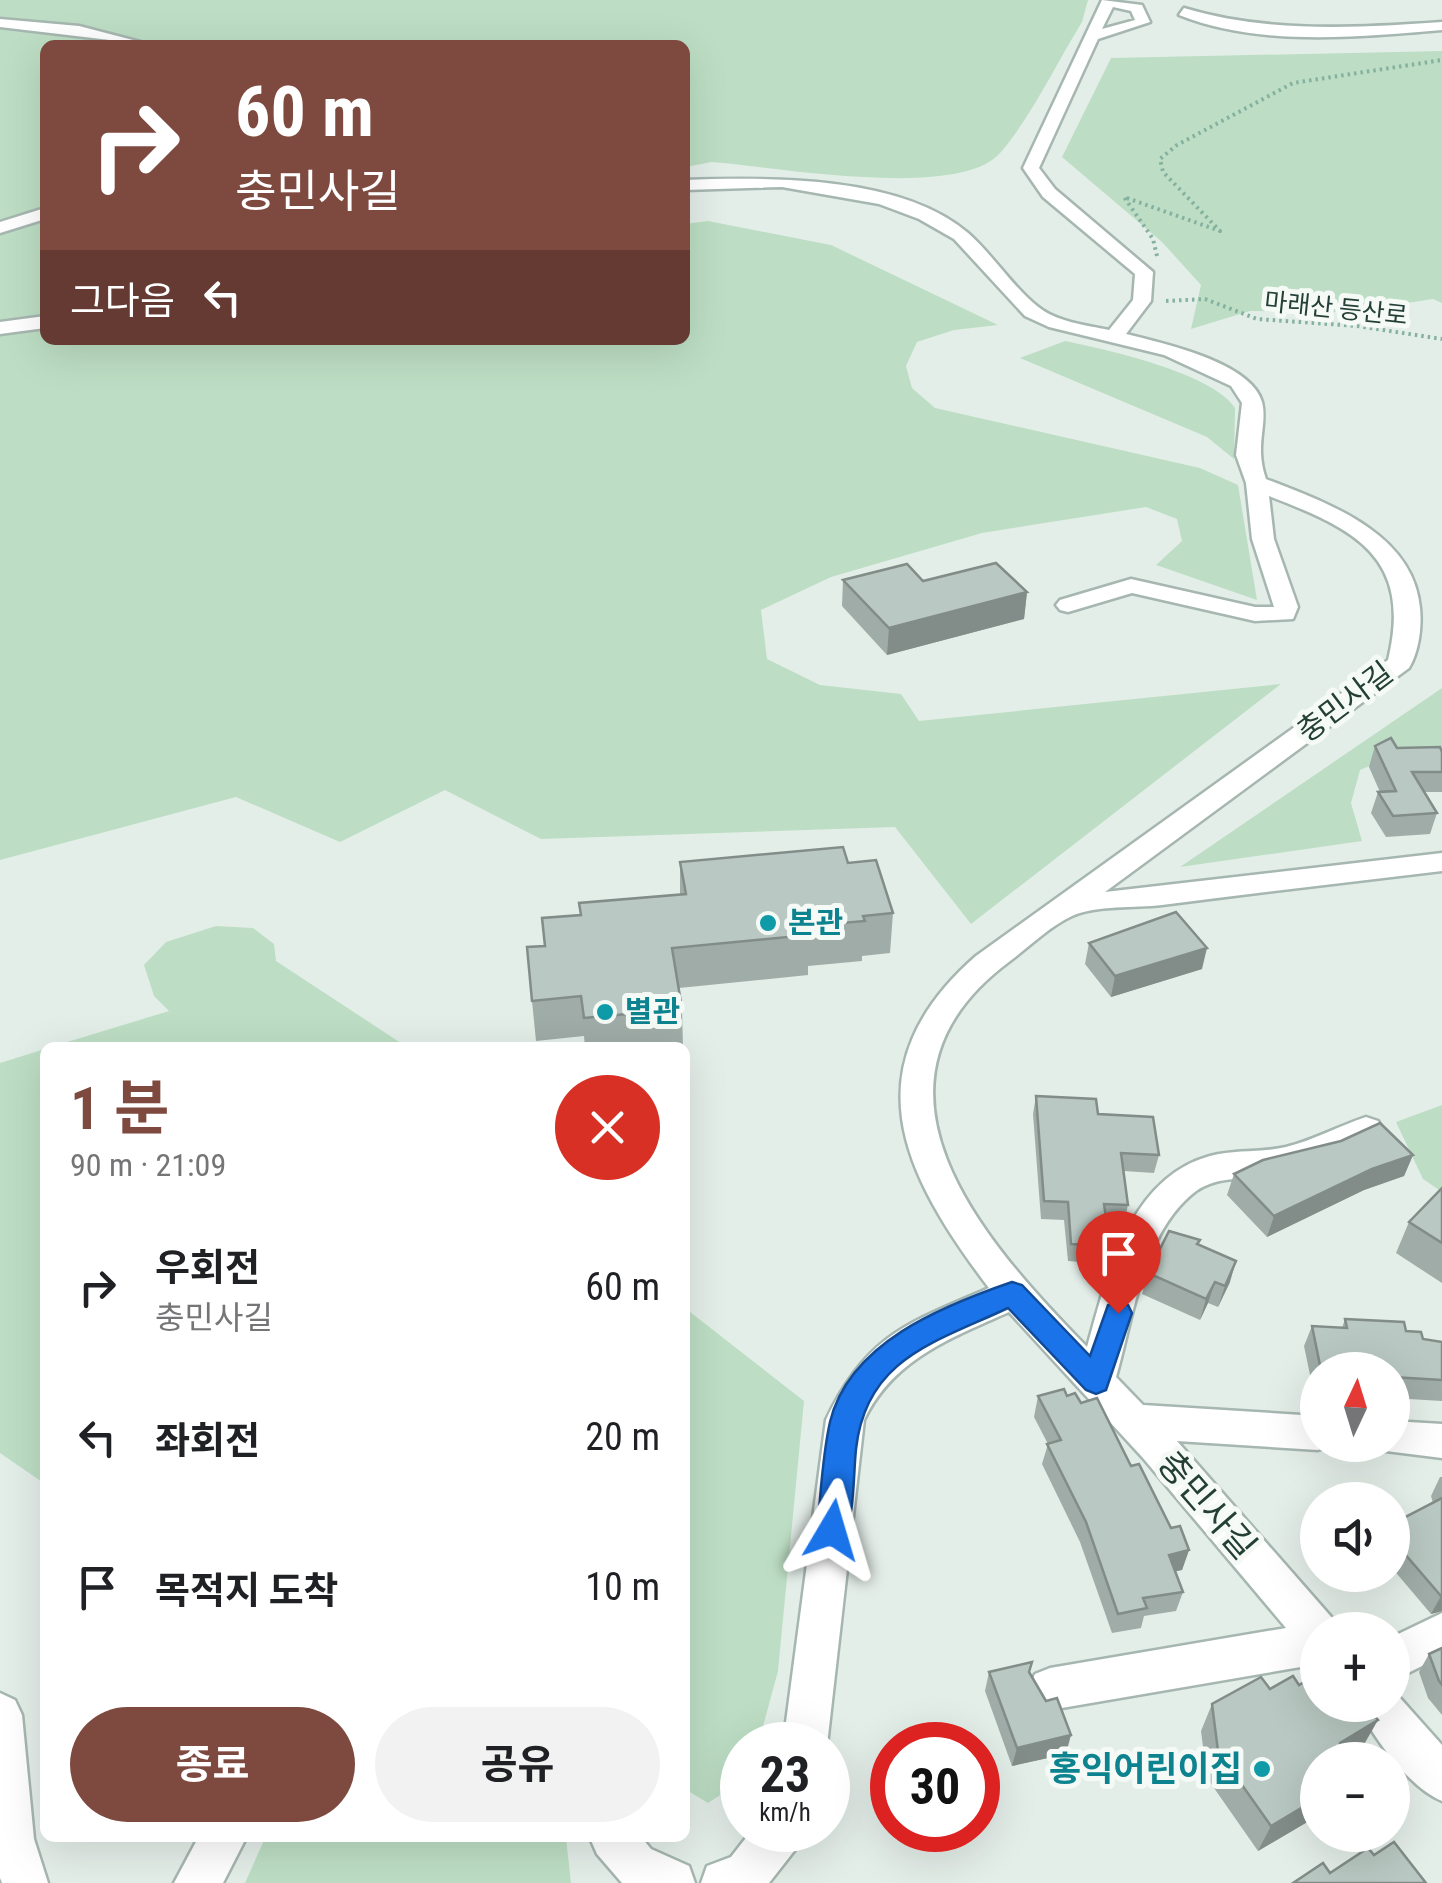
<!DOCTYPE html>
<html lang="ko">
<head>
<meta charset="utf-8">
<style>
	body { margin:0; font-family:"Roboto Condensed","Noto Sans KR",sans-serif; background:#f2f2f2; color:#202124; height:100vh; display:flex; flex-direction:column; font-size:38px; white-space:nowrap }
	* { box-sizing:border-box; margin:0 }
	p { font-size:32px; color:#757577 }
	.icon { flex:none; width:55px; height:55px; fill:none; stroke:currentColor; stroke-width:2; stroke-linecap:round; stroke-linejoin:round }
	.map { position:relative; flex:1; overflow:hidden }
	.drawer { position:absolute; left:40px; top:1042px; width:650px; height:800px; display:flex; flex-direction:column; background:#fff; border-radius:15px; box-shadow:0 10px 40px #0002 }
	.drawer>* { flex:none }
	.banner { position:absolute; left:40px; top:40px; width:650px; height:305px; border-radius:15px; box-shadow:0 10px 40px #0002; background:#7e493f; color:#fff; overflow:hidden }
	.needle { width:65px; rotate:4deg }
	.controls { position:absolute; left:1300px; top:1352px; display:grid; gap:20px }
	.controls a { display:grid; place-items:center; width:110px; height:110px; border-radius:50%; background:#fff; box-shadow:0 10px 40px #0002; font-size:50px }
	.speed { position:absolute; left:720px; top:1722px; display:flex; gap:20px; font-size:50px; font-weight:700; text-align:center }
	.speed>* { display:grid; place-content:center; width:130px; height:130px; border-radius:50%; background:#fff; box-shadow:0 10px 40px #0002; line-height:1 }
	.speed small { font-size:25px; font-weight:400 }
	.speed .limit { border:15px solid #d22; background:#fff; color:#111 }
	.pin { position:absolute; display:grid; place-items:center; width:85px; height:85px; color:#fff; margin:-102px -42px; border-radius:50% 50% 50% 0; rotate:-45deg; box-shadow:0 0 10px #0007 }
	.pin .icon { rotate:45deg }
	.me { position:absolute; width:110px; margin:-55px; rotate:7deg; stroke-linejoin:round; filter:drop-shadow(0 0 8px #0008) }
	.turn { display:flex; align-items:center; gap:35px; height:210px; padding:0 30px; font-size:45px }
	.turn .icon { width:130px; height:130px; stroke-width:2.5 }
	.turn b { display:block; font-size:70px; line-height:85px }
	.then { display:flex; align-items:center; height:95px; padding:0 30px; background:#0003; gap:20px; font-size:38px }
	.round { display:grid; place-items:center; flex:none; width:105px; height:105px; border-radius:52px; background:#f2f2f2 }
	.summary { display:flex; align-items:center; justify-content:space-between; height:170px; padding:0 30px }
	h1 { font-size:60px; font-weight:700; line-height:75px; color:#7e493f }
	.primary-button { display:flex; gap:20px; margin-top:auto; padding:20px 30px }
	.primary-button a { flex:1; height:115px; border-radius:60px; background:#7e493f; color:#fff; font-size:40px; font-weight:700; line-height:115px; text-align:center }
	.primary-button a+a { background:#f2f2f2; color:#202124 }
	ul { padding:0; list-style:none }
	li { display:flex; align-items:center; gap:30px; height:150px; padding:0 30px }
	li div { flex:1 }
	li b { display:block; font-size:38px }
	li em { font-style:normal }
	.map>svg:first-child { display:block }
	.green { fill:#bddec4 }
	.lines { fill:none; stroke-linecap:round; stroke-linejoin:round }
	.minor-casing { stroke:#a6b6b0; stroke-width:5 }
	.path { stroke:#85b1a0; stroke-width:4; stroke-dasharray:2.5 4; stroke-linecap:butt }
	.minor { fill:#fff; fill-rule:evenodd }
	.wall { fill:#9faca7 }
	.shaded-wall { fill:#828c88 }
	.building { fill:#b9c8c2; stroke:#828c88; stroke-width:2.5 }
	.route { fill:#1a73e8; stroke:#114b97; stroke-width:2.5 }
	.culture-dot { fill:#0f9aa8; stroke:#f5faf7; stroke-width:4 }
	.labels { text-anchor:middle; stroke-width:10; stroke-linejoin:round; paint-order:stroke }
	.far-street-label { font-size:25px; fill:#233f36; stroke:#f5faf7 }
	.street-label { font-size:30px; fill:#233f36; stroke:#f5faf7 }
	.culture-label { font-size:30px; font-weight:bold; fill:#0d838f; stroke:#f5faf7; text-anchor:start }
	.near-street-label { font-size:35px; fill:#233f36; stroke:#f5faf7 }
	.near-culture-label { font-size:35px; font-weight:bold; fill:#0d838f; stroke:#f5faf7; text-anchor:end }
</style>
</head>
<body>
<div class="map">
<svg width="1442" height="1883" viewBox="0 0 1442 1883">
	<rect width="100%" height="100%" fill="#e4eee9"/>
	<g class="green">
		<path d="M 0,0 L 1088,0 L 1082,22 C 1056,64 1033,114 1001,152 C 961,201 775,167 712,162 L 685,167 L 685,45 L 45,45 L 45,340 L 685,340 L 685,224 L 708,221 L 831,245 L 998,325 L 954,330 L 917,342 L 906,366 L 912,388 L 935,408 L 1200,468 L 1238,485 L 1257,600 L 1156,565 L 1182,541 L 1177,519 L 1146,507 L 982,533 L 831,577 L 761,610 L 767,659 L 820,685 L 901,694 L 919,721 L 1281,684 L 971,924 L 895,827 L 541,839 L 445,790 L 340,842 L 236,797 L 0,860 Z"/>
		<path d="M 1442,51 L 1442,303 L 1433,299 L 1349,312 L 1250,311 L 1191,329 L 1201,285 L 1162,242 L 1062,157 L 1111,58 Z"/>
		<path d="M 1065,341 C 1105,349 1213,373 1235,408 L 1234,459 L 1207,437 L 1020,358 Z"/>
		<path d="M 1442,688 L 1442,759 L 1387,759 L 1360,770 L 1351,803 L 1362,841 L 1180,867 Z"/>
		<path d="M 216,926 L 253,928 L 274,944 L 276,961 L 407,1047 L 51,1047 L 169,1011 L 154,996 L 144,965 L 166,942 Z"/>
		<path d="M 45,1049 L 45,1484 L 0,1453 L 0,1063 Z"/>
		<path d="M 1442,1105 L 1442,1192 L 1423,1179 L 1396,1122 Z"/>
		<path d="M 685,1308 L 804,1401 L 778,1671 L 758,1745 L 742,1745 L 742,1781 L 708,1803 L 685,1789 Z"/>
		<path d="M 265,1838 L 566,1838 L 571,1883 L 245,1883 Z"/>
	</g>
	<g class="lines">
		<g class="minor-casing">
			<g id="minor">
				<path d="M 1102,0 L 1142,5 L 1150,22 L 1098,39 L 1039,168 L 1055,189 L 1153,272 L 1151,301 L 1126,334 C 1162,343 1251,362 1262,402 C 1268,425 1254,445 1266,479 C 1327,503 1413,532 1420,608 C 1422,627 1419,651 1409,668 L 1105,892 L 1442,853 L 1442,871 C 1349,882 1255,893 1162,905 C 1136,908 1096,905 1072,916 C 1050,926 1029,947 1010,961 C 844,1084 983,1241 1087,1347 C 1107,1276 1129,1178 1210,1156 C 1235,1149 1261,1153 1286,1147 C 1314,1140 1339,1126 1366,1117 L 1378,1121 L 1383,1130 C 1372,1150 1296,1172 1272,1176 C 1243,1181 1215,1174 1191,1195 C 1142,1237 1133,1318 1116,1377 L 1143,1405 L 1318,1416 L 1318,1445 L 1332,1445 L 1318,1450 L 1177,1441 L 1333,1619 L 1338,1630 L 1318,1630 L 1318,1664 L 1050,1710 L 1035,1704 L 1028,1689 L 1035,1674 L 1050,1668 L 1286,1628 L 1143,1458 L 1009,1312 C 951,1338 893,1359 864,1420 L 827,1745 L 783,1745 L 826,1420 C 866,1335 908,1323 989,1288 C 901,1172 850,1067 976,956 L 1388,660 C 1413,557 1355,529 1269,496 L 1274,539 L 1298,607 L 1293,619 L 1255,621 L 1132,593 L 1068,612 L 1060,610 L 1056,605 L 1060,600 L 1131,579 L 1255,607 L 1274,607 L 1252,539 L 1246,483 L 1236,455 L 1242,403 L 1231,386 L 1164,355 L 1049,327 L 1025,316 L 954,239 L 919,219 L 879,204 L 782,187 L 685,190 L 685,180 C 768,177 901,175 968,233 C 993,255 1011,285 1037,306 C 1056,322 1086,325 1109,330 L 1133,300 L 1135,274 L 1043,197 L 1023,168 ZM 1113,7 L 1131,11 L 1135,20 L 1102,29 Z"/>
				<path d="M 1184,8 C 1266,33 1357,28 1442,22 L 1442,30 C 1359,37 1258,47 1179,15 Z"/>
				<path d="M 0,19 L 79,26 L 152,45 L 0,27 Z"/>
				<path d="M 45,208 L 45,219 L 0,233 L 0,222 Z"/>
				<path d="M 45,316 L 45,328 L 0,334 L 0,322 Z"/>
				<path d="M 1392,1421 L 1442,1424 L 1442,1458 L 1378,1450 L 1376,1445 L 1392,1445 Z"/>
				<path d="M 1442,1613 L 1442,1656 L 1392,1681 L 1392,1637 Z"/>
				<path d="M 1392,1689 L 1442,1745 L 1442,1801 C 1410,1788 1372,1737 1358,1705 L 1392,1705 Z"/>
				<path d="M 0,1693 L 15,1700 L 22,1715 L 34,1839 L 48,1883 L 2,1883 L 0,1878 Z"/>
				<path d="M 752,1830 L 805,1830 L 798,1846 L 769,1883 L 701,1883 L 707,1866 L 731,1857 Z"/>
				<path d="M 198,1838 L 246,1838 L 223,1883 L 174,1883 Z"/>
				<path d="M 590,1838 L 642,1838 L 651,1849 L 689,1866 L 695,1883 L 622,1883 L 597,1854 Z"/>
			</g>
		</g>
		<g class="path">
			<path d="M 1157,256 L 1153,239 L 1124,197 L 1220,231 L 1163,172 L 1160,159 L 1177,145 L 1293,83 L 1442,60"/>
			<path d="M 1166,301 L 1205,299 L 1257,319 L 1357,326 L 1442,339"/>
		</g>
		<use href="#minor" class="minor"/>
	</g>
	<g class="wall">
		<path d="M 843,580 L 923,581 L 1027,592 L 1024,619 L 887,655 L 842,606 Z"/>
		<path d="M 1375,746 L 1442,752 L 1442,792 L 1424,792 L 1437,813 L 1430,834 L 1386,837 L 1371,813 L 1378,792 L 1380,792 L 1369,767 Z"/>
		<path d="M 680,862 L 848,863 L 893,913 L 890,953 L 862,956 L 862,961 L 808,966 L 808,975 L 679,988 L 682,1009 L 683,1048 L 585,1048 L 584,1036 L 536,1041 L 532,1001 L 545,946 L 580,915 L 680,894 Z"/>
		<path d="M 1089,943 L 1202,969 L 1111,997 L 1085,964 Z"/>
		<path d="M 1036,1096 L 1098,1114 L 1159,1155 L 1154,1173 L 1124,1171 L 1128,1205 L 1124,1223 L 1107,1222 L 1110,1246 L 1105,1264 L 1068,1261 L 1064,1220 L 1041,1219 L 1033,1114 Z"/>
		<path d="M 1413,1155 L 1404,1176 L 1364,1190 L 1267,1237 L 1227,1195 L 1234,1174 Z"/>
		<path d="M 1442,1188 L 1442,1283 L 1396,1253 L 1409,1222 Z"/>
		<path d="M 1200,1240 L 1198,1245 L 1230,1282 L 1218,1307 L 1208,1303 L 1200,1320 L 1142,1294 L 1148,1273 Z"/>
		<path d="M 1345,1319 L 1406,1331 L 1423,1339 L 1442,1342 L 1442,1401 L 1392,1398 L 1392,1370 L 1318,1370 L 1318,1394 L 1314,1394 L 1304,1346 L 1312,1326 L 1342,1328 Z"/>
		<path d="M 1038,1396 L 1067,1396 L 1081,1403 L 1131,1466 L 1171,1528 L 1189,1550 L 1182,1570 L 1175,1571 L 1183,1592 L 1176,1611 L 1144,1616 L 1141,1628 L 1112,1633 L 1080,1542 L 1042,1464 L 1048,1444 L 1034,1417 Z"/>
		<path d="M 1440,1477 L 1442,1477 L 1442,1611 L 1431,1614 L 1392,1568 L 1392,1524 L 1433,1503 L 1431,1496 Z"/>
		<path d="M 1442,1648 L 1442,1715 L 1428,1698 L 1419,1672 L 1429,1654 Z"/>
		<path d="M 989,1672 L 1029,1672 L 1046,1701 L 1066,1754 L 1012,1766 L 985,1691 Z"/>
		<path d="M 1299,1685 L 1362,1748 L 1342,1760 L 1318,1760 L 1318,1806 L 1309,1821 L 1258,1851 L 1207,1778 L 1201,1731 L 1212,1704 L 1270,1689 Z"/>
	</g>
	<g class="shaded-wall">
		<path d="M 1027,592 L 1024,619 L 887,655 L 889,628 Z"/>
		<path d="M 1207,948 L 1202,969 L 1111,997 L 1115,976 Z"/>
		<path d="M 1413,1155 L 1404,1176 L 1364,1190 L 1267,1237 L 1274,1216 L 1372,1169 Z"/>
		<path d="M 1236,1261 L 1230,1282 L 1218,1307 L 1225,1286 Z"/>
		<path d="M 1215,1282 L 1208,1303 L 1200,1320 L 1206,1299 Z"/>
		<path d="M 1189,1550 L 1182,1570 L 1162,1574 L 1169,1555 Z"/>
		<path d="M 1441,1596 L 1442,1596 L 1442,1611 L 1431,1614 Z"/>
		<path d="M 1378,1720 L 1362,1748 L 1342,1760 L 1331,1760 L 1340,1743 Z"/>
		<path d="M 1071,1735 L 1066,1754 L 1012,1766 L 1017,1748 Z"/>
		<path d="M 1318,1798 L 1318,1806 L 1309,1821 L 1258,1851 L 1271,1826 Z"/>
	</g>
	<g class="building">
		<path d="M 996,563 L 1027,592 L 889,628 L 843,580 L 907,564 L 923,581 Z"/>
		<path d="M 1391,738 L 1397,748 L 1440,747 L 1442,752 L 1442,772 L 1412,772 L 1437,813 L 1393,816 L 1378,792 L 1396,791 L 1375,746 Z"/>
		<path d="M 843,847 L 848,863 L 876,860 L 893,913 L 863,916 L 865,921 L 807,926 L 809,935 L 672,948 L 682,1009 L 584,1018 L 581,996 L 532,1001 L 527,947 L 545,946 L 542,918 L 581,915 L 579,903 L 686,894 L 680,862 Z"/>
		<path d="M 1176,912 L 1207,948 L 1115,976 L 1089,943 Z"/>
		<path d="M 1036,1096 L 1096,1099 L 1098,1114 L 1153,1117 L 1159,1155 L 1121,1153 L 1128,1205 L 1104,1204 L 1110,1246 L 1071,1244 L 1068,1202 L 1044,1201 Z"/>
		<path d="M 1380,1123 L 1413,1155 L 1372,1169 L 1274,1216 L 1234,1174 L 1263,1160 L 1341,1141 Z"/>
		<path d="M 1442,1188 L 1442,1243 L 1409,1222 Z"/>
		<path d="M 1169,1231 L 1200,1240 L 1197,1244 L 1236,1261 L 1225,1286 L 1215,1282 L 1206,1299 L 1148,1273 Z"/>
		<path d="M 1345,1319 L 1404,1322 L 1406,1331 L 1421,1332 L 1423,1339 L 1442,1342 L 1442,1380 L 1392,1377 L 1392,1370 L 1321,1370 L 1312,1326 L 1347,1328 Z"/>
		<path d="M 1064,1389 L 1067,1396 L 1075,1393 L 1081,1403 L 1097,1398 L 1131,1466 L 1139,1464 L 1171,1528 L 1180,1526 L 1189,1550 L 1169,1555 L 1183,1592 L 1143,1598 L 1147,1608 L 1118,1614 L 1086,1522 L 1047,1444 L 1061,1440 L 1038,1396 Z"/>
		<path d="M 1442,1498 L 1442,1596 L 1441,1596 L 1392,1539 L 1392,1524 Z"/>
		<path d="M 1442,1648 L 1442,1685 L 1439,1681 L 1429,1654 Z"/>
		<path d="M 1032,1662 L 1029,1672 L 1046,1701 L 1057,1698 L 1071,1735 L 1017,1748 L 989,1672 Z"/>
		<path d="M 1318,1674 L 1318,1705 L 1365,1705 L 1378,1720 L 1340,1743 L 1339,1760 L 1318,1760 L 1318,1798 L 1271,1826 L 1218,1751 L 1212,1704 L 1261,1677 L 1270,1689 L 1293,1676 L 1299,1685 Z"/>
		<path d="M 1394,1842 L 1426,1883 L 1293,1883 L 1323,1863 L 1330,1873 L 1368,1848 L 1374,1855 Z"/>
	</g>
	<path class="route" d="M 1012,1282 L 1022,1285 L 1090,1356 L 1108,1305 L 1128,1305 L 1132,1313 L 1106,1390 L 1096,1394 L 1086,1390 L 1008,1308 C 936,1342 866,1358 856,1449 C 853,1478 855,1514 843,1540 L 832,1544 L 821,1540 L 817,1530 C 821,1495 822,1457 830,1422 C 849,1343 942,1306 1012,1282 Z"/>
	<g class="culture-dot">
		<circle cx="768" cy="923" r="10"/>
		<circle cx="605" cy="1012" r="10"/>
		<circle cx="1262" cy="1769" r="10"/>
	</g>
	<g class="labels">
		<g class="far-street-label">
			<text transform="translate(1336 308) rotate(6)" y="9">마래산 등산로</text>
		</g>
		<g class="street-label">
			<text transform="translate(1345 702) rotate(-37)" y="10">충민사길</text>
		</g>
		<g class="culture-label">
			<text x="788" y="933">본관</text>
			<text x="625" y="1022">별관</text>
		</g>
		<g class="near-street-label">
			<text transform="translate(1207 1505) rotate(49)" y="12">충민사길</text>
		</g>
		<g class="near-culture-label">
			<text x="1242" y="1781">홍익어린이집</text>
		</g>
	</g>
</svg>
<div class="controls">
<a><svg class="needle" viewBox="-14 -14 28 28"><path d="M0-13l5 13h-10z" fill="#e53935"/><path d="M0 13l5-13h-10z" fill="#757577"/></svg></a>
<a><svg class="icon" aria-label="sound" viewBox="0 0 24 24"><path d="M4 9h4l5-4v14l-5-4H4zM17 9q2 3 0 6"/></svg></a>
<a>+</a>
<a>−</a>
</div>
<div class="speed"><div>23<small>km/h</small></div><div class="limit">30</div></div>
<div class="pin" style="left:1118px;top:1313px;background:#d93025"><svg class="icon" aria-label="arrive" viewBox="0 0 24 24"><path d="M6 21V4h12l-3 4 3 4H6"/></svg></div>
<svg class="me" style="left:832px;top:1530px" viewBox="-20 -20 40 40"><path d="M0-17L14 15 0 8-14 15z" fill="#1a73e8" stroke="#fff" stroke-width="4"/></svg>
<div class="banner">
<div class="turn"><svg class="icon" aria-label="right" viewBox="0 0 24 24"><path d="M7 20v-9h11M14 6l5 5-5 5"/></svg><div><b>60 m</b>충민사길</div></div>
<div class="then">그다음<svg class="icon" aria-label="left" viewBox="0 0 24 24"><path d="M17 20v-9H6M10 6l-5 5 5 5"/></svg></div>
</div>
<section class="drawer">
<div class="summary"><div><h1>1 분</h1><p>90 m · 21:09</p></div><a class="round" style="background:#d93025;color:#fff"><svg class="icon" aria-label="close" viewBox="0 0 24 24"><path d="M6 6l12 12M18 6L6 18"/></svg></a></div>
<ul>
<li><svg class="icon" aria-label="right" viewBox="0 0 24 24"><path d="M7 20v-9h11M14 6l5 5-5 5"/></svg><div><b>우회전</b><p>충민사길</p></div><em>60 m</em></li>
<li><svg class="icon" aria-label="left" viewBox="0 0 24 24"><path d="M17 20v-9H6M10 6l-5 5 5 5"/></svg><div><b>좌회전</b></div><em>20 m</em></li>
<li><svg class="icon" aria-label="arrive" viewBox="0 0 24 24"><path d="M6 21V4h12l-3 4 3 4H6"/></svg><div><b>목적지 도착</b></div><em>10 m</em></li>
</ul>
<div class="primary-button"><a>종료</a><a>공유</a></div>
</section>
</div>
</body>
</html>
